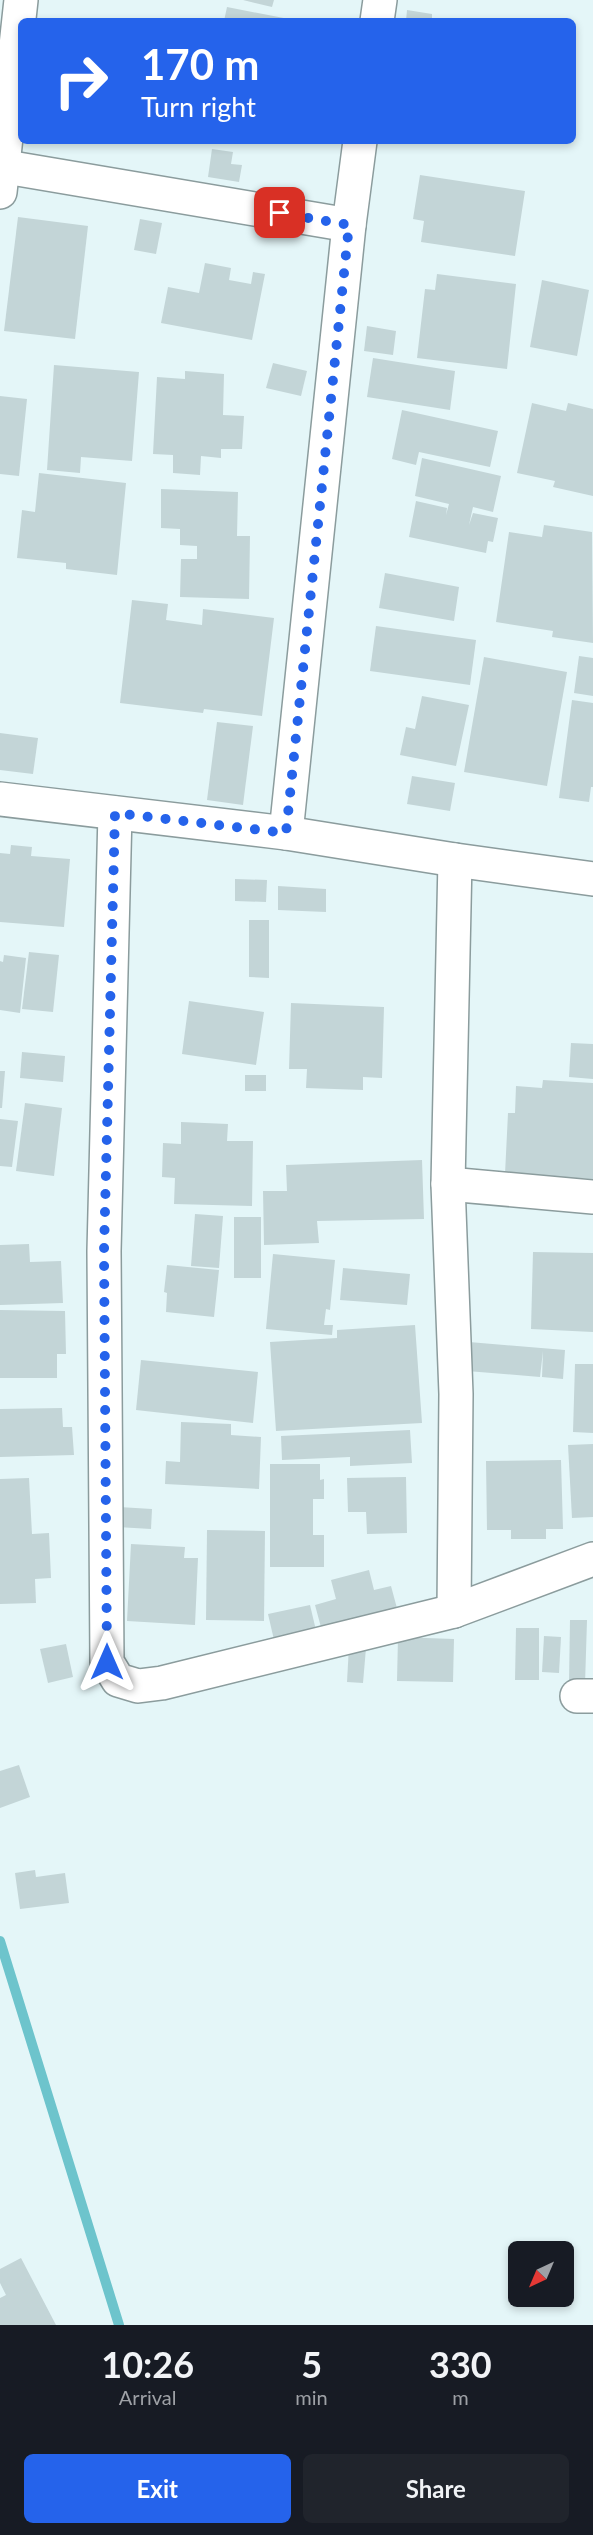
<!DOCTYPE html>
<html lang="en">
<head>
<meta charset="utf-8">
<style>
	body { margin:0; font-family:Lato,sans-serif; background:#20242c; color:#f1f3f6; height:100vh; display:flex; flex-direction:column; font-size:22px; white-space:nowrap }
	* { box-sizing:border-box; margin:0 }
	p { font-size:20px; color:#9ea1a6 }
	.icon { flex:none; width:33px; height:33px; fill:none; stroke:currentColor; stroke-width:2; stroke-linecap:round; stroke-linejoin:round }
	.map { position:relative; height:2325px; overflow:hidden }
	.details { display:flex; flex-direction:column; background:#171b24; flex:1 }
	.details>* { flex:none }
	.guide { position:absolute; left:18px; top:18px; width:558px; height:126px; border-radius:9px; box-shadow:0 3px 9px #0003; background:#2563eb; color:#fff; overflow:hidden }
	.needle { width:39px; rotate:224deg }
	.fabs { position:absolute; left:508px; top:2241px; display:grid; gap:12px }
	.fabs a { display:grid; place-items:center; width:66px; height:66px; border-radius:9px; background:#171b24; box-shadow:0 3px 9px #0003; font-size:30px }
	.pin { position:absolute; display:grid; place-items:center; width:51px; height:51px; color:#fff; margin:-26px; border-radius:12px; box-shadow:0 3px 9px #0006 }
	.me { position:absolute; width:66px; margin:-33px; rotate:0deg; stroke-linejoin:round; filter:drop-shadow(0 0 4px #0008) }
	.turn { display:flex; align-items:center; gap:21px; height:126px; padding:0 24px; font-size:27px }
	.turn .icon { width:78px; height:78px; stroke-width:2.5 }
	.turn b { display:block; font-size:42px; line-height:51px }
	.eta { display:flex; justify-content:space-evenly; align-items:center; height:102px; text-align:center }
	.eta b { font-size:36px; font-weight:700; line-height:42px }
	.action { display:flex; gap:12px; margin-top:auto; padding:12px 24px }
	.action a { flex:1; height:69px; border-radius:9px; background:#2563eb; color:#fff; font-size:24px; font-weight:700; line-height:69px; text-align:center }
	.action a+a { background:#20242c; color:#f1f3f6 }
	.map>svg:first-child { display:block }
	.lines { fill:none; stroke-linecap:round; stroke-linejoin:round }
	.stream { stroke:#6dc4cc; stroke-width:10 }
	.building { fill:#c3d5d7 }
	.street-casing { stroke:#8b9c9d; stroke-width:36 }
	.street { stroke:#fff; stroke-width:33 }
	.route { stroke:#2563eb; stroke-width:10; stroke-dasharray:0 18 }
</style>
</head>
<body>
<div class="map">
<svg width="593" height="2325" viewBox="0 0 593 2325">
	<rect width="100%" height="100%" fill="#e4f6f8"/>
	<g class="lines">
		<path class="stream" d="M 0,1941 L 119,2325"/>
	</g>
	<g class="building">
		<path d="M 243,0 L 274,0 L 272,7 Z"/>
		<path d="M 227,7 L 294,20 L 294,21 L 224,21 Z"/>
		<path d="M 407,10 L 432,14 L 432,21 L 406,21 Z"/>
		<path d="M 212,149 L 233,152 L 231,164 L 242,165 L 239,182 L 208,177 Z"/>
		<path d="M 420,175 L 525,191 L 515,256 L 421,242 L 424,221 L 413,219 Z"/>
		<path d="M 18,217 L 88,226 L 75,339 L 4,331 Z"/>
		<path d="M 140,219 L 162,223 L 156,254 L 134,250 Z"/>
		<path d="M 205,263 L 231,268 L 229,280 L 251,284 L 253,272 L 265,274 L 252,340 L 161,323 L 168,287 L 199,293 Z"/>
		<path d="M 437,274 L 516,284 L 507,369 L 417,358 L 425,289 L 435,290 Z"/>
		<path d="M 542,280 L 589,290 L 577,356 L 530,347 Z"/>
		<path d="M 367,326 L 396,331 L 393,355 L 364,351 Z"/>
		<path d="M 373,358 L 455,371 L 450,410 L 367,397 Z"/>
		<path d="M 273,363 L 307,371 L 301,396 L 266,388 Z"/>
		<path d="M 54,365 L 139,372 L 132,461 L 81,457 L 80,473 L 47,470 Z"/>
		<path d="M 185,371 L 224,374 L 223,415 L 244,416 L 242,449 L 221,449 L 221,458 L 201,456 L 200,475 L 173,473 L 173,455 L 153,454 L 157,377 L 185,379 Z"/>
		<path d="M 0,396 L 27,399 L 19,476 L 0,474 Z"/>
		<path d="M 532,403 L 566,411 L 568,403 L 593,409 L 593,496 L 553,487 L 555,481 L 517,473 Z"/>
		<path d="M 402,410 L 498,431 L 490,467 L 419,452 L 416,465 L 392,459 Z"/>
		<path d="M 422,458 L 501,476 L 493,512 L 473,507 L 469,525 L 473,513 L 498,518 L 493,542 L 488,541 L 486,553 L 409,537 L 416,501 L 447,508 L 446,515 L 449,504 L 415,496 Z"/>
		<path d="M 39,473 L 126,483 L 117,575 L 66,569 L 66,563 L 17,558 L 22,510 L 35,512 Z"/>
		<path d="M 161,489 L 238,492 L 237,536 L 250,536 L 249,599 L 180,597 L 181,559 L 197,559 L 197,546 L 180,545 L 180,529 L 161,528 Z"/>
		<path d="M 544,525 L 592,532 L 593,643 L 552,637 L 553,631 L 496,622 L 509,532 L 542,537 Z"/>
		<path d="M 385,573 L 459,587 L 454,621 L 379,608 Z"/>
		<path d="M 132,600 L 168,604 L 166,620 L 202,625 L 203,609 L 274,618 L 262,716 L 204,709 L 203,713 L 120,703 Z"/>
		<path d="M 376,626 L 476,640 L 470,685 L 370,671 Z"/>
		<path d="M 579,656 L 593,658 L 593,696 L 574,693 Z"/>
		<path d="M 484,657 L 567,672 L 547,786 L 464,772 Z"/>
		<path d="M 422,696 L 469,705 L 456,766 L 400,755 L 406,727 L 415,729 Z"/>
		<path d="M 572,700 L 593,703 L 593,787 L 591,787 L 589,802 L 559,798 Z"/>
		<path d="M 217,722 L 253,726 L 243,805 L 207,800 Z"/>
		<path d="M 0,733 L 38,738 L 33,774 L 0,770 Z"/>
		<path d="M 412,776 L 455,783 L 450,811 L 407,804 Z"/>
		<path d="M 11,845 L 32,847 L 31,856 L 70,859 L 64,927 L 0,922 L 0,853 L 10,854 Z"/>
		<path d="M 235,879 L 267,880 L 266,902 L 235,901 Z"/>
		<path d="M 278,886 L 326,889 L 326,912 L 278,910 Z"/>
		<path d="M 249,920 L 269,920 L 269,978 L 249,977 Z"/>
		<path d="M 29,952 L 59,955 L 53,1012 L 22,1009 Z"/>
		<path d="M 4,955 L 26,958 L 20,1013 L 0,1010 L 0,961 L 3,962 Z"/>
		<path d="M 189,1001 L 264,1012 L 256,1065 L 182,1054 Z"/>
		<path d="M 291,1003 L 384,1007 L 382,1078 L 363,1077 L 363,1090 L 306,1088 L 307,1069 L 289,1069 Z"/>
		<path d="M 571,1043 L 593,1044 L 593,1079 L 569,1077 Z"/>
		<path d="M 22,1052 L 65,1056 L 63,1082 L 20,1078 Z"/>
		<path d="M 0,1071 L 5,1071 L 2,1108 L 0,1108 Z"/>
		<rect x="245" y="1075" width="21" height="16"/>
		<path d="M 543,1080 L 593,1083 L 593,1179 L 505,1174 L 508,1113 L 515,1113 L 516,1086 L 542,1088 Z"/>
		<path d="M 25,1103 L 62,1108 L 54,1176 L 16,1171 Z"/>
		<path d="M 0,1119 L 18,1121 L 12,1167 L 0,1166 Z"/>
		<path d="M 181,1122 L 228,1124 L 227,1141 L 253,1141 L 252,1206 L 174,1204 L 175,1178 L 162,1177 L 163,1143 L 181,1144 Z"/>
		<path d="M 422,1160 L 424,1219 L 317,1221 L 319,1243 L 264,1245 L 263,1191 L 287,1191 L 286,1165 Z"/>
		<path d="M 195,1214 L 223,1216 L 219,1268 L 191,1266 Z"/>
		<rect x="234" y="1217" width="27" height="61"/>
		<path d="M 29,1244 L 30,1262 L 61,1261 L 63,1303 L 0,1305 L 0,1245 Z"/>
		<path d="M 533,1252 L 593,1253 L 593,1332 L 531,1329 Z"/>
		<path d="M 273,1254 L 335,1260 L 330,1310 L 326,1309 L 324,1325 L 333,1325 L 332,1335 L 266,1329 Z"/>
		<path d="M 167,1265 L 219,1270 L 214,1317 L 166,1312 L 167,1293 L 164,1292 Z"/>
		<path d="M 343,1268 L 410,1274 L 407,1305 L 340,1300 Z"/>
		<path d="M 0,1310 L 65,1311 L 66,1354 L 57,1354 L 57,1378 L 0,1378 Z"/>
		<path d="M 415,1325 L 422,1423 L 276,1431 L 270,1342 L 337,1338 L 337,1330 Z"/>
		<path d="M 469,1342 L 565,1350 L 563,1379 L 542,1377 L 543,1351 L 540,1377 L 467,1371 Z"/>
		<path d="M 141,1360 L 258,1372 L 253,1423 L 136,1410 Z"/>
		<path d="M 575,1364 L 593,1364 L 593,1433 L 573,1432 Z"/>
		<path d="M 62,1408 L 63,1427 L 72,1427 L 74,1455 L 0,1457 L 0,1409 Z"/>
		<path d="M 181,1422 L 231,1424 L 231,1435 L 261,1437 L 259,1489 L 165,1484 L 166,1461 L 180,1462 Z"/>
		<path d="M 410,1430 L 412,1463 L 350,1466 L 350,1457 L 282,1460 L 281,1436 Z"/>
		<path d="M 593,1444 L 593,1517 L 572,1518 L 568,1445 Z"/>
		<path d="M 561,1460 L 563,1529 L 546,1529 L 546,1539 L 511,1539 L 511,1530 L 487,1530 L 486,1461 Z"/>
		<path d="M 270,1464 L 320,1464 L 320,1480 L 324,1479 L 324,1499 L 313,1499 L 313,1535 L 324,1535 L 324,1567 L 270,1567 Z"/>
		<path d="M 406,1477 L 407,1533 L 367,1534 L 366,1512 L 348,1512 L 347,1478 Z"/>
		<path d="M 29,1478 L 32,1534 L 49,1533 L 51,1578 L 35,1579 L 36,1603 L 0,1604 L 0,1479 Z"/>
		<path d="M 119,1507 L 152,1509 L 151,1529 L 117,1527 Z"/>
		<path d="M 207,1530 L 265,1531 L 264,1621 L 206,1620 Z"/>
		<path d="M 131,1544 L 185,1547 L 184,1558 L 198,1558 L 195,1625 L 127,1621 Z"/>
		<path d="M 369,1570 L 374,1590 L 391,1586 L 398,1612 L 322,1631 L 315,1605 L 336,1599 L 331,1580 Z"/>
		<path d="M 310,1605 L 319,1643 L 277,1653 L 268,1614 Z"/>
		<path d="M 570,1620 L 587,1620 L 585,1684 L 569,1683 Z"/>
		<path d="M 516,1628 L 539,1628 L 539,1680 L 515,1680 Z"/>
		<path d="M 544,1636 L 561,1637 L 559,1673 L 542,1672 Z"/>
		<path d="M 398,1637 L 454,1639 L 453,1682 L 397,1681 Z"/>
		<path d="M 66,1644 L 73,1677 L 48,1683 L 40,1649 Z"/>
		<path d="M 349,1646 L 366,1648 L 363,1683 L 347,1682 Z"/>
		<path d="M 19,1765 L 30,1797 L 0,1808 L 0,1771 Z"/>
		<path d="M 35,1870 L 36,1877 L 65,1873 L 69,1903 L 20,1909 L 15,1873 Z"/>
		<path d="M 21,2258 L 56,2325 L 0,2325 L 0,2298 L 6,2295 L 0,2283 L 0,2269 Z"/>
	</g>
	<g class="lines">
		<g class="street-casing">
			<g id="street">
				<path d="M 377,21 L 380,0"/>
				<path d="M 0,166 L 349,225"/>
				<path d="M 0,192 L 21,0"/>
				<path d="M 0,799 L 286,833 L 455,860 L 593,879"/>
				<path d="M 115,813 L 104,1251 L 107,1662 L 118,1680 L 138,1686 L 162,1683 L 454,1611 L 593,1559"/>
				<path d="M 286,833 L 349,225 L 360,141"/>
				<path d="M 448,1184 L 593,1197"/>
				<path d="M 454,1611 L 456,1394 L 448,1184 L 455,860"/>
				<path d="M 577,1696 L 593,1696"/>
			</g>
		</g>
		<use href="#street" class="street"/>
	</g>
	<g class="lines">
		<path class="route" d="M 107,1662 L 104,1251 L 115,813 L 286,833 L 349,225 L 280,213"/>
	</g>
</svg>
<div class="fabs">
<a><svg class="needle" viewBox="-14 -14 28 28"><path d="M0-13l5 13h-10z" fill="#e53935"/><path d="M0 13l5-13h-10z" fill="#9ea1a6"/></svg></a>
</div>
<div class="pin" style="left:280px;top:213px;background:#d93025"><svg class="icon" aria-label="arrive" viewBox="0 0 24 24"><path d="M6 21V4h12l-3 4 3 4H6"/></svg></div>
<svg class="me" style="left:107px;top:1662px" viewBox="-20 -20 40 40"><path d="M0-17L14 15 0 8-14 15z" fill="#2563eb" stroke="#fff" stroke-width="4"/></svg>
<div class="guide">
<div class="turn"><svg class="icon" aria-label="right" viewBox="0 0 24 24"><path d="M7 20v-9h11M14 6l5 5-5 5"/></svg><div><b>170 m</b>Turn right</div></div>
</div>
</div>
<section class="details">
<div class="eta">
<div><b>10:26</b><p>Arrival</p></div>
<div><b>5</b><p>min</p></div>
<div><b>330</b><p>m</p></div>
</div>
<div class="action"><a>Exit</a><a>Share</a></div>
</section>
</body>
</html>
